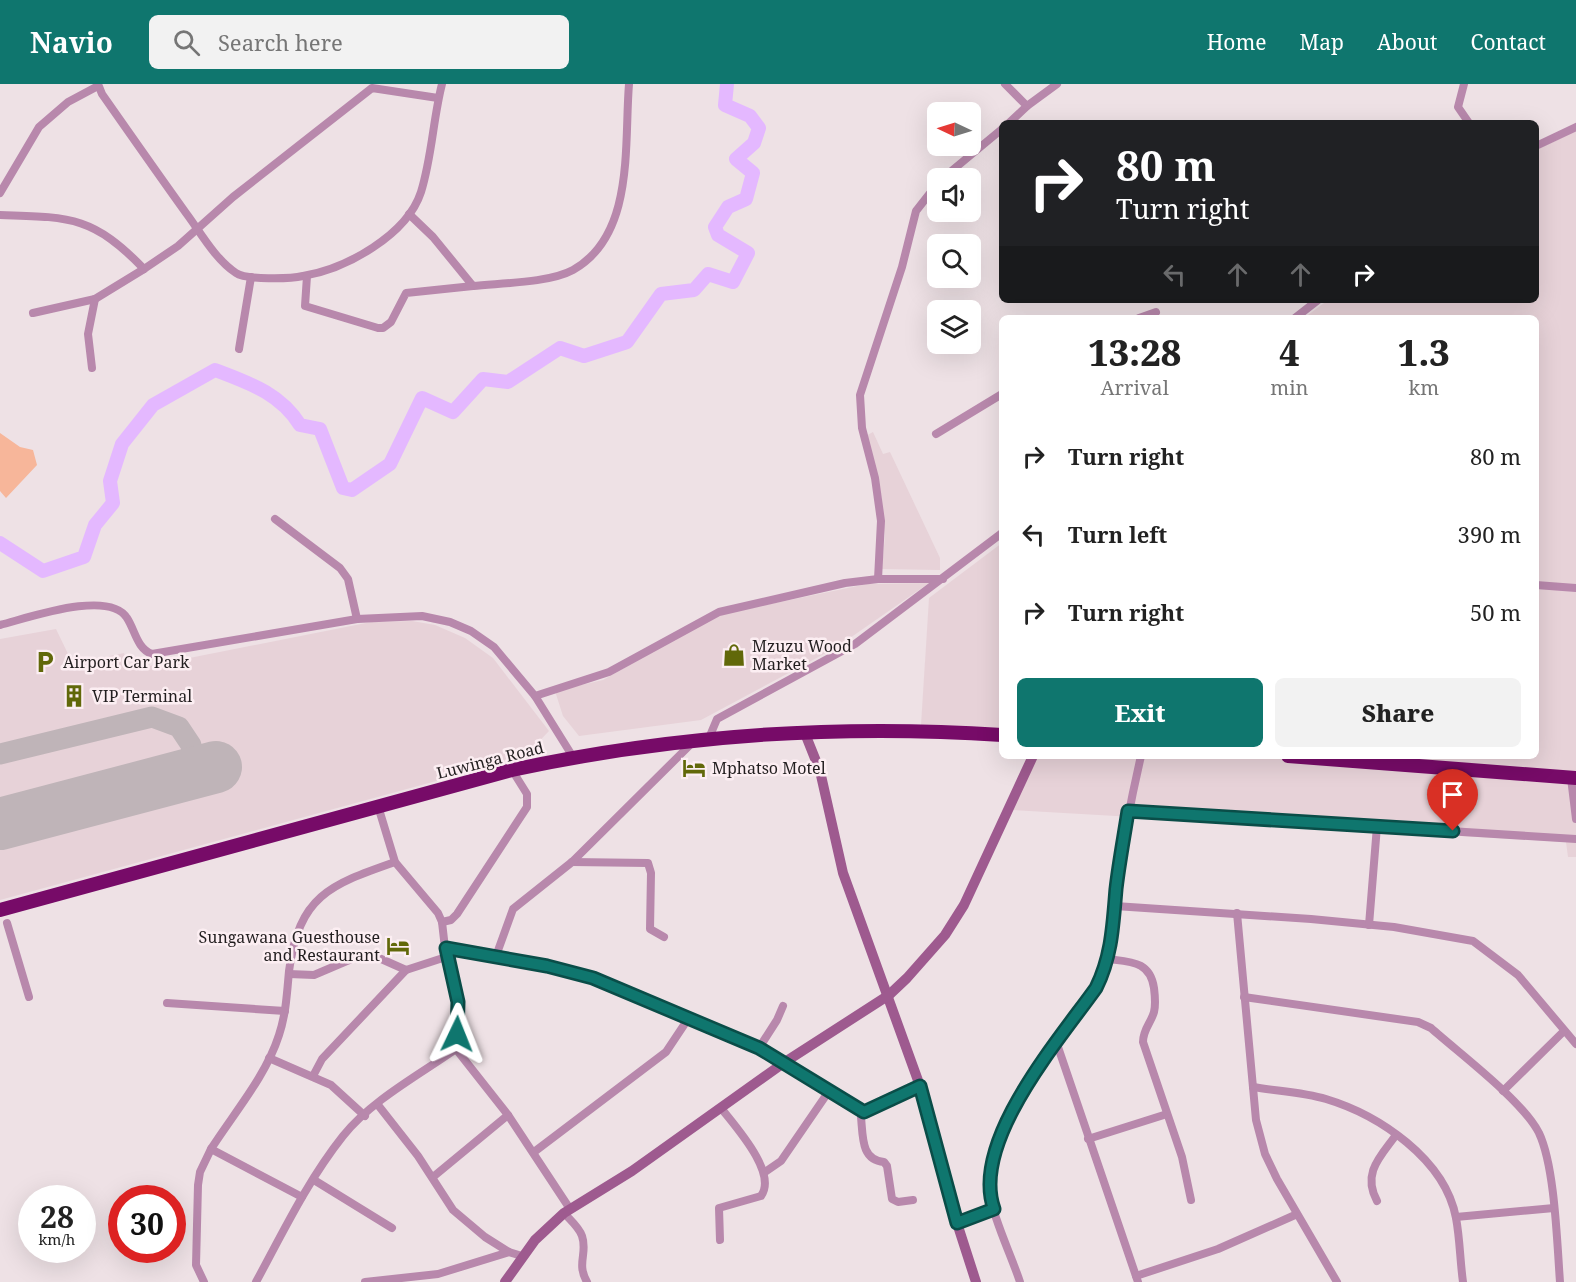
<!DOCTYPE html>
<html lang="en">
<head>
<meta charset="utf-8">
<style>
	body { margin:0; font-family:"Noto Serif",serif; background:#f2f2f2; color:#222; height:100vh; display:flex; flex-direction:column; font-size:22px; white-space:nowrap }
	* { box-sizing:border-box; margin:0 }
	p { font-size:20px; color:#767676 }
	.icon { flex:none; width:33px; height:33px; fill:none; stroke:currentColor; stroke-width:2; stroke-linecap:round; stroke-linejoin:round }
	.map { position:relative; flex:1; overflow:hidden }
	.drawer { position:absolute; left:999px; top:231px; width:540px; height:444px; display:flex; flex-direction:column; background:#fff; border-radius:9px; box-shadow:0 6px 24px #0002 }
	.drawer>* { flex:none }
	.top-card { position:absolute; left:999px; top:36px; width:540px; height:183px; border-radius:9px; box-shadow:0 6px 24px #0002; background:#202124; color:#fff; overflow:hidden }
	.needle { width:39px; rotate:274deg }
	.tools { position:absolute; left:927px; top:18px; display:grid; gap:12px }
	.tools a { display:grid; place-items:center; width:54px; height:54px; border-radius:9px; background:#fff; box-shadow:0 6px 24px #0002; font-size:30px }
	.speed { position:absolute; left:18px; top:1101px; display:flex; gap:12px; font-size:30px; font-weight:700; text-align:center }
	.speed>* { display:grid; place-content:center; width:78px; height:78px; border-radius:50%; background:#fff; box-shadow:0 6px 24px #0002; line-height:1 }
	.speed small { font-size:15px; font-weight:400 }
	.speed .limit { border:9px solid #d22; background:#fff; color:#111 }
	.pin { position:absolute; display:grid; place-items:center; width:51px; height:51px; color:#fff; margin:-62px -26px; border-radius:50% 50% 50% 0; rotate:-45deg; box-shadow:0 0 6px #0007 }
	.pin .icon { rotate:45deg }
	.me { position:absolute; width:66px; margin:-33px; rotate:2deg; stroke-linejoin:round; filter:drop-shadow(0 0 4px #0008) }
	.turn { display:flex; align-items:center; gap:21px; height:126px; padding:0 18px; font-size:27px }
	.turn .icon { width:78px; height:78px; stroke-width:2.5 }
	.turn b { display:block; font-size:42px; line-height:51px }
	.lanes { display:flex; align-items:center; height:57px; padding:0 18px; background:#0003; justify-content:center; gap:30px; direction:ltr }
	.lanes .off { opacity:.35 }
	.eta { display:flex; justify-content:space-evenly; align-items:center; height:102px; text-align:center }
	.eta b { font-size:36px; font-weight:800; line-height:42px }
	.button { display:flex; gap:12px; margin-top:auto; padding:12px 18px }
	.button a { flex:1; height:69px; border-radius:9px; background:#0f766e; color:#fff; font-size:24px; font-weight:800; line-height:69px; text-align:center }
	.button a+a { background:#f2f2f2; color:#222 }
	ul { padding:0; list-style:none }
	li { display:flex; align-items:center; gap:18px; height:78px; padding:0 18px }
	li div { flex:1 }
	li b { display:block; font-size:22px }
	li em { font-style:normal }
	header { display:flex; align-items:center; gap:36px; box-sizing:border-box; height:84px; padding:0 30px; background:#0f766e; color:#fff }
	header strong { font-size:28px }
	nav { display:flex; gap:33px; margin-inline-start:auto; font-size:21px }
	.search { width:420px; height:54px; background:#f2f2f2; display:flex; align-items:center; gap:15px; box-sizing:border-box; padding:0 21px; border-radius:9px; color:#767676; font-size:22px }
	.map>svg:first-child { display:block }
	.built { fill:#e7d2d8 }
	.green { fill:#f7b69a }
	.lines { fill:none; stroke-linecap:round; stroke-linejoin:round }
	.river { stroke:#e4b8ff; stroke-width:14 }
	.taxiway { stroke:#bfb4b8; stroke-width:21 }
	.runway { stroke:#bfb4b8; stroke-width:52 }
	.street { stroke:#b888ac; stroke-width:8 }
	.secondary { stroke:#9e5a8f; stroke-width:10 }
	.highway { stroke:#770b68; stroke-width:14 }
	.route-casing { stroke:#0a4d48; stroke-width:15 }
	.route { stroke:#0f766e; stroke-width:10 }
	.labels { text-anchor:middle; stroke-width:5; stroke-linejoin:round; paint-order:stroke }
	.poi-label { font-size:16px; fill:#221e1f; stroke:#fceef2; text-anchor:start }
	.street-label { font-size:16px; fill:#221e1f; stroke:#fceef2 }
</style>
</head>
<body>
<header>
<strong>Navio</strong>
<div class="search"><svg class="icon" aria-label="search" viewBox="0 0 24 24"><circle cx="10" cy="10" r="6"/><path d="M15 15l6 6"/></svg>Search here</div>
<nav><a>Home</a><a>Map</a><a>About</a><a>Contact</a></nav>
</header>
<div class="map">
<svg width="1576" height="1198" viewBox="0 0 1576 1198">
	<rect width="100%" height="100%" fill="#eee1e5"/>
	<g class="built">
		<path d="M 1576,47 L 1576,773 L 1568,773 L 1566,758 L 1012,726 L 1036,672 L 1536,672 L 1536,234 L 1304,234 L 1328,216 L 1536,216 L 1536,66 Z"/>
		<path d="M 873,348 L 883,370 L 890,368 L 940,474 L 940,486 L 882,485 L 885,451 L 881,410 L 876,384 L 864,353 Z"/>
		<path d="M 1002,459 L 1002,646 L 921,641 L 929,514 Z"/>
		<path d="M 929,499 L 837,563 L 701,636 L 579,652 L 563,632 L 555,607 L 603,596 L 718,531 L 867,500 Z"/>
		<path d="M 412,537 L 435,541 L 465,554 L 493,574 L 549,647 L 524,673 L 0,816 L 0,555 L 56,545 L 70,574 L 86,577 L 124,569 L 129,586 L 371,538 Z"/>
	</g>
	<path class="green" d="M 0,349 L 20,363 L 33,366 L 37,381 L 6,414 L 0,407 Z"/>
	<g class="lines">
		<path class="river" d="M 0,459 L 43,487 L 84,473 L 95,441 L 113,419 L 110,397 L 122,360 L 153,321 L 215,286 C 249,299 280,309 300,341 L 320,345 L 343,404 L 352,406 L 390,380 L 422,314 L 453,328 L 483,295 L 508,298 L 560,264 L 584,272 L 627,258 L 661,210 L 694,206 L 708,190 L 733,198 L 748,169 L 718,151 L 715,143 L 728,123 L 746,115 L 753,89 L 736,75 L 754,59 L 759,44 L 750,32 L 725,21 L 727,0"/>
		<path class="taxiway" d="M 0,670 L 152,633 L 179,643 L 191,661 L 192,669 L 188,678 L 176,694"/>
		<path class="runway" d="M 0,740 L 216,683"/>
		<g class="street">
			<path d="M 98,0 L 102,10 C 130,50 158,90 186,129 C 201,149 215,175 236,189 C 246,196 290,195 303,192 C 346,185 407,151 421,108 C 432,73 433,35 442,0"/>
			<path d="M 1005,0 L 1027,22 L 1009,39"/>
			<path d="M 1464,0 L 1458,23 L 1469,39"/>
			<path d="M 1027,22 L 1057,0"/>
			<path d="M 1536,62 L 1576,43"/>
			<path d="M 943,94 L 1002,45"/>
			<path d="M 0,109 L 39,43 L 68,18 L 98,2"/>
			<path d="M 409,130 L 433,153 L 473,202 C 501,199 549,199 573,186 C 635,151 624,61 629,0"/>
			<path d="M 0,131 C 70,133 93,132 144,185"/>
			<path d="M 307,192 L 305,222 L 378,244 L 383,244 L 391,238 L 406,209 L 473,202"/>
			<path d="M 33,229 L 95,215 L 144,185 L 178,162 L 233,113 L 372,4 L 438,14"/>
			<path d="M 1139,234 L 1156,228"/>
			<path d="M 1295,234 L 1318,216"/>
			<path d="M 239,265 L 251,193"/>
			<path d="M 92,284 L 88,250 L 95,215"/>
			<path d="M 936,350 L 1002,310"/>
			<path d="M 275,435 L 340,484 L 348,495 L 357,535"/>
			<path d="M 878,495 L 881,437 L 875,394 L 862,344 L 860,311 L 902,183 L 916,127 L 938,99"/>
			<path d="M 1536,501 L 1576,504"/>
			<path d="M 0,541 C 28,534 109,505 127,534 C 135,546 137,565 152,570 L 357,535 L 422,532 L 450,538 L 471,547 L 494,563 L 535,612 L 573,673"/>
			<path d="M 535,612 L 609,588 L 719,528 L 845,499 L 878,495 L 943,495"/>
			<path d="M 709,654 L 717,635 L 855,560 L 1002,449"/>
			<path d="M 1571,694 L 1576,735"/>
			<path d="M 1128,727 L 1576,755"/>
			<path d="M 572,778 L 648,779 L 651,789 L 650,845 L 664,853"/>
			<path d="M 1115,822 L 1311,835 L 1394,843 L 1473,857 L 1518,891 L 1576,960"/>
			<path d="M 1237,829 L 1256,1036 L 1265,1070 L 1277,1095 L 1337,1198"/>
			<path d="M 442,838 L 451,836 L 457,830 L 527,723 L 527,710 L 512,686"/>
			<path d="M 7,839 L 29,913"/>
			<path d="M 1369,841 L 1377,742"/>
			<path d="M 446,864 L 547,882 L 593,894 L 759,964 L 864,1028"/>
			<path d="M 496,872 L 513,825 L 572,778 L 693,658"/>
			<path d="M 1108,875 C 1131,878 1150,877 1154,904 C 1155,912 1156,920 1154,928 C 1151,939 1143,945 1143,958 L 1182,1073 L 1191,1116"/>
			<path d="M 289,890 L 314,891 L 361,871 L 379,874 L 406,886"/>
			<path d="M 1244,913 L 1418,938 L 1431,944 C 1460,970 1522,1016 1539,1049 C 1555,1083 1557,1159 1560,1198"/>
			<path d="M 167,919 L 285,927"/>
			<path d="M 1057,960 L 1138,1198"/>
			<path d="M 759,964 L 777,936 L 783,922"/>
			<path d="M 456,965 L 508,1031 L 570,1125"/>
			<path d="M 269,974 L 331,1001 L 365,1032"/>
			<path d="M 313,992 L 322,975 L 406,886 L 446,873"/>
			<path d="M 1253,1003 C 1276,1007 1303,1008 1326,1015 C 1379,1031 1445,1075 1456,1134 C 1460,1155 1460,1177 1463,1198"/>
			<path d="M 1503,1007 L 1564,947"/>
			<path d="M 378,1021 L 418,1072 L 453,1126 L 485,1153 L 509,1168 L 522,1172"/>
			<path d="M 1088,1055 L 1167,1030"/>
			<path d="M 534,1068 L 666,968 L 688,935"/>
			<path d="M 765,1088 L 781,1077 L 829,1007"/>
			<path d="M 433,1093 L 508,1031"/>
			<path d="M 314,1096 L 392,1144"/>
			<path d="M 302,1113 L 211,1065 C 234,1029 266,992 279,951 C 286,930 287,909 289,887 C 299,812 329,801 395,778"/>
			<path d="M 913,1116 L 898,1118 L 892,1115 L 887,1082 L 884,1078 C 861,1076 863,1053 861,1033 L 869,1023 L 920,1002"/>
			<path d="M 1377,1117 C 1362,1089 1380,1073 1396,1051"/>
			<path d="M 564,1129 C 570,1136 579,1143 582,1152 C 588,1169 576,1179 587,1198"/>
			<path d="M 1456,1133 L 1554,1124"/>
			<path d="M 957,1139 L 994,1125"/>
			<path d="M 720,1156 L 719,1124 L 761,1112 C 778,1089 735,1042 721,1024"/>
			<path d="M 1136,1192 L 1218,1165 L 1295,1131"/>
			<path d="M 204,1198 L 196,1181 L 198,1101 L 200,1088 L 211,1065"/>
			<path d="M 256,1198 C 283,1148 308,1096 343,1052 C 372,1016 419,991 456,965 L 458,918 L 446,873 L 442,838 L 438,829 L 395,778 L 378,722"/>
			<path d="M 365,1198 L 438,1190 L 509,1168"/>
			<path d="M 1020,1198 C 1012,1173 994,1136 990,1112 C 981,1047 1060,955 1096,904 C 1113,871 1112,837 1117,800 C 1123,757 1131,715 1141,672"/>
		</g>
		<g class="secondary">
			<path d="M 804,647 L 820,687 L 843,789 L 920,1002 L 957,1139 L 976,1198"/>
			<path d="M 505,1198 L 535,1156 L 564,1129 L 632,1087 L 785,978 L 889,911 L 907,894 L 945,851 L 964,821 L 1033,672"/>
		</g>
		<g class="highway">
			<path d="M 1288,672 L 1576,694"/>
			<path d="M 0,826 L 512,686 C 674,651 837,640 1002,651"/>
		</g>
	</g>
	<g class="lines">
		<g class="route-casing">
			<path id="route" d="M 457,950 L 458,918 L 446,864 L 547,882 L 593,894 L 759,964 L 864,1028 L 920,1002 L 957,1139 L 994,1125 C 970,1058 1059,956 1096,904 C 1112,872 1113,840 1116,805 C 1119,779 1124,753 1128,727 L 1453,747"/>
		</g>
		<use href="#route" class="route"/>
	</g>
	<defs>
		<g id="shop-bare" transform="scale(1.8)"><path d="M-5-2.5h2.3a2.7 3.5 0 0 1 5.4 0H5L5.5 6h-11ZM-1.5-2.5h3a1.5 2.3 0 0 0-3 0Z" fill="#616809" stroke="#fceef2" stroke-width="2.5" paint-order="stroke"/></g>
		<g id="parking-bare" transform="scale(1.8)"><path d="M-3.5-5.5H1a3.5 3.5 0 0 1 0 7H-1V5.5H-3.5ZM-1-3.4V-.6H.8a1.4 1.4 0 0 0 0-2.8Z" fill="#616809" stroke="#fceef2" stroke-width="2.5" paint-order="stroke"/></g>
		<g id="building-bare" transform="scale(1.8)"><path d="M-4-6H4V6H1V3H-1V6H-4ZM-2.5-4.3h1.7v1.8h-1.7ZM.8-4.3h1.7v1.8H.8ZM-2.5-1h1.7V.8h-1.7ZM.8-1h1.7V.8H.8Z" fill="#616809" stroke="#fceef2" stroke-width="2.5" paint-order="stroke"/></g>
		<g id="hotel-bare" transform="scale(1.8)"><path d="M-6-4.5h1.5V1H6V5H4.5V3h-9V5H-6ZM-4 0a1.8 1.8 0 1 1 3.6 0ZM.5 0V-2.5h3Q6-2.5 6 0Z" fill="#616809" stroke="#fceef2" stroke-width="2.5" paint-order="stroke"/></g>
	</defs>
	<g fill-rule="evenodd">
		<use href="#shop-bare" x="734" y="571"/>
		<use href="#parking-bare" x="45" y="578"/>
		<use href="#building-bare" x="74" y="612"/>
		<use href="#hotel-bare" x="694" y="684"/>
		<use href="#hotel-bare" x="398" y="862"/>
	</g>
	<g class="labels">
		<g class="poi-label">
			<text x="752" y="568">Mzuzu Wood<tspan x="752" dy="18">Market</tspan></text>
			<text x="63" y="584">Airport Car Park</text>
			<text x="92" y="618">VIP Terminal</text>
			<text x="712" y="690">Mphatso Motel</text>
			<text x="380" y="859" text-anchor="end">Sungawana Guesthouse<tspan x="380" dy="18">and Restaurant</tspan></text>
		</g>
		<g class="street-label">
			<text transform="translate(490 676) rotate(-14)" y="6">Luwinga Road</text>
		</g>
	</g>
</svg>
<div class="tools">
<a><svg class="needle" viewBox="-14 -14 28 28"><path d="M0-13l5 13h-10z" fill="#e53935"/><path d="M0 13l5-13h-10z" fill="#767676"/></svg></a>
<a><svg class="icon" aria-label="sound" viewBox="0 0 24 24"><path d="M4 9h4l5-4v14l-5-4H4zM17 9q2 3 0 6"/></svg></a>
<a><svg class="icon" aria-label="search" viewBox="0 0 24 24"><circle cx="10" cy="10" r="6"/><path d="M15 15l6 6"/></svg></a>
<a><svg class="icon" aria-label="layers" viewBox="0 0 24 24"><path d="M12 4l9 5-9 5-9-5zM3 14l9 5 9-5"/></svg></a>
</div>
<div class="speed"><div>28<small>km/h</small></div><div class="limit">30</div></div>
<div class="pin" style="left:1453px;top:747px;background:#d93025"><svg class="icon" aria-label="arrive" viewBox="0 0 24 24"><path d="M6 21V4h12l-3 4 3 4H6"/></svg></div>
<svg class="me" style="left:457px;top:950px" viewBox="-20 -20 40 40"><path d="M0-17L14 15 0 8-14 15z" fill="#0f766e" stroke="#fff" stroke-width="4"/></svg>
<div class="top-card">
<div class="turn"><svg class="icon" aria-label="right" viewBox="0 0 24 24"><path d="M7 20v-9h11M14 6l5 5-5 5"/></svg><div><b>80 m</b>Turn right</div></div>
<div class="lanes"><svg class="icon off" aria-label="left" viewBox="0 0 24 24"><path d="M17 20v-9H6M10 6l-5 5 5 5"/></svg><svg class="icon off" aria-label="ahead" viewBox="0 0 24 24"><path d="M12 20V5M6 11l6-6 6 6"/></svg><svg class="icon off" aria-label="ahead" viewBox="0 0 24 24"><path d="M12 20V5M6 11l6-6 6 6"/></svg><svg class="icon" aria-label="right" viewBox="0 0 24 24"><path d="M7 20v-9h11M14 6l5 5-5 5"/></svg></div>
</div>
<section class="drawer">
<div class="eta">
<div><b>13:28</b><p>Arrival</p></div>
<div><b>4</b><p>min</p></div>
<div><b>1.3</b><p>km</p></div>
</div>
<ul>
<li><svg class="icon" aria-label="right" viewBox="0 0 24 24"><path d="M7 20v-9h11M14 6l5 5-5 5"/></svg><div><b>Turn right</b></div><em>80 m</em></li>
<li><svg class="icon" aria-label="left" viewBox="0 0 24 24"><path d="M17 20v-9H6M10 6l-5 5 5 5"/></svg><div><b>Turn left</b></div><em>390 m</em></li>
<li><svg class="icon" aria-label="right" viewBox="0 0 24 24"><path d="M7 20v-9h11M14 6l5 5-5 5"/></svg><div><b>Turn right</b></div><em>50 m</em></li>
</ul>
<div class="button"><a>Exit</a><a>Share</a></div>
</section>
</div>
</body>
</html>
